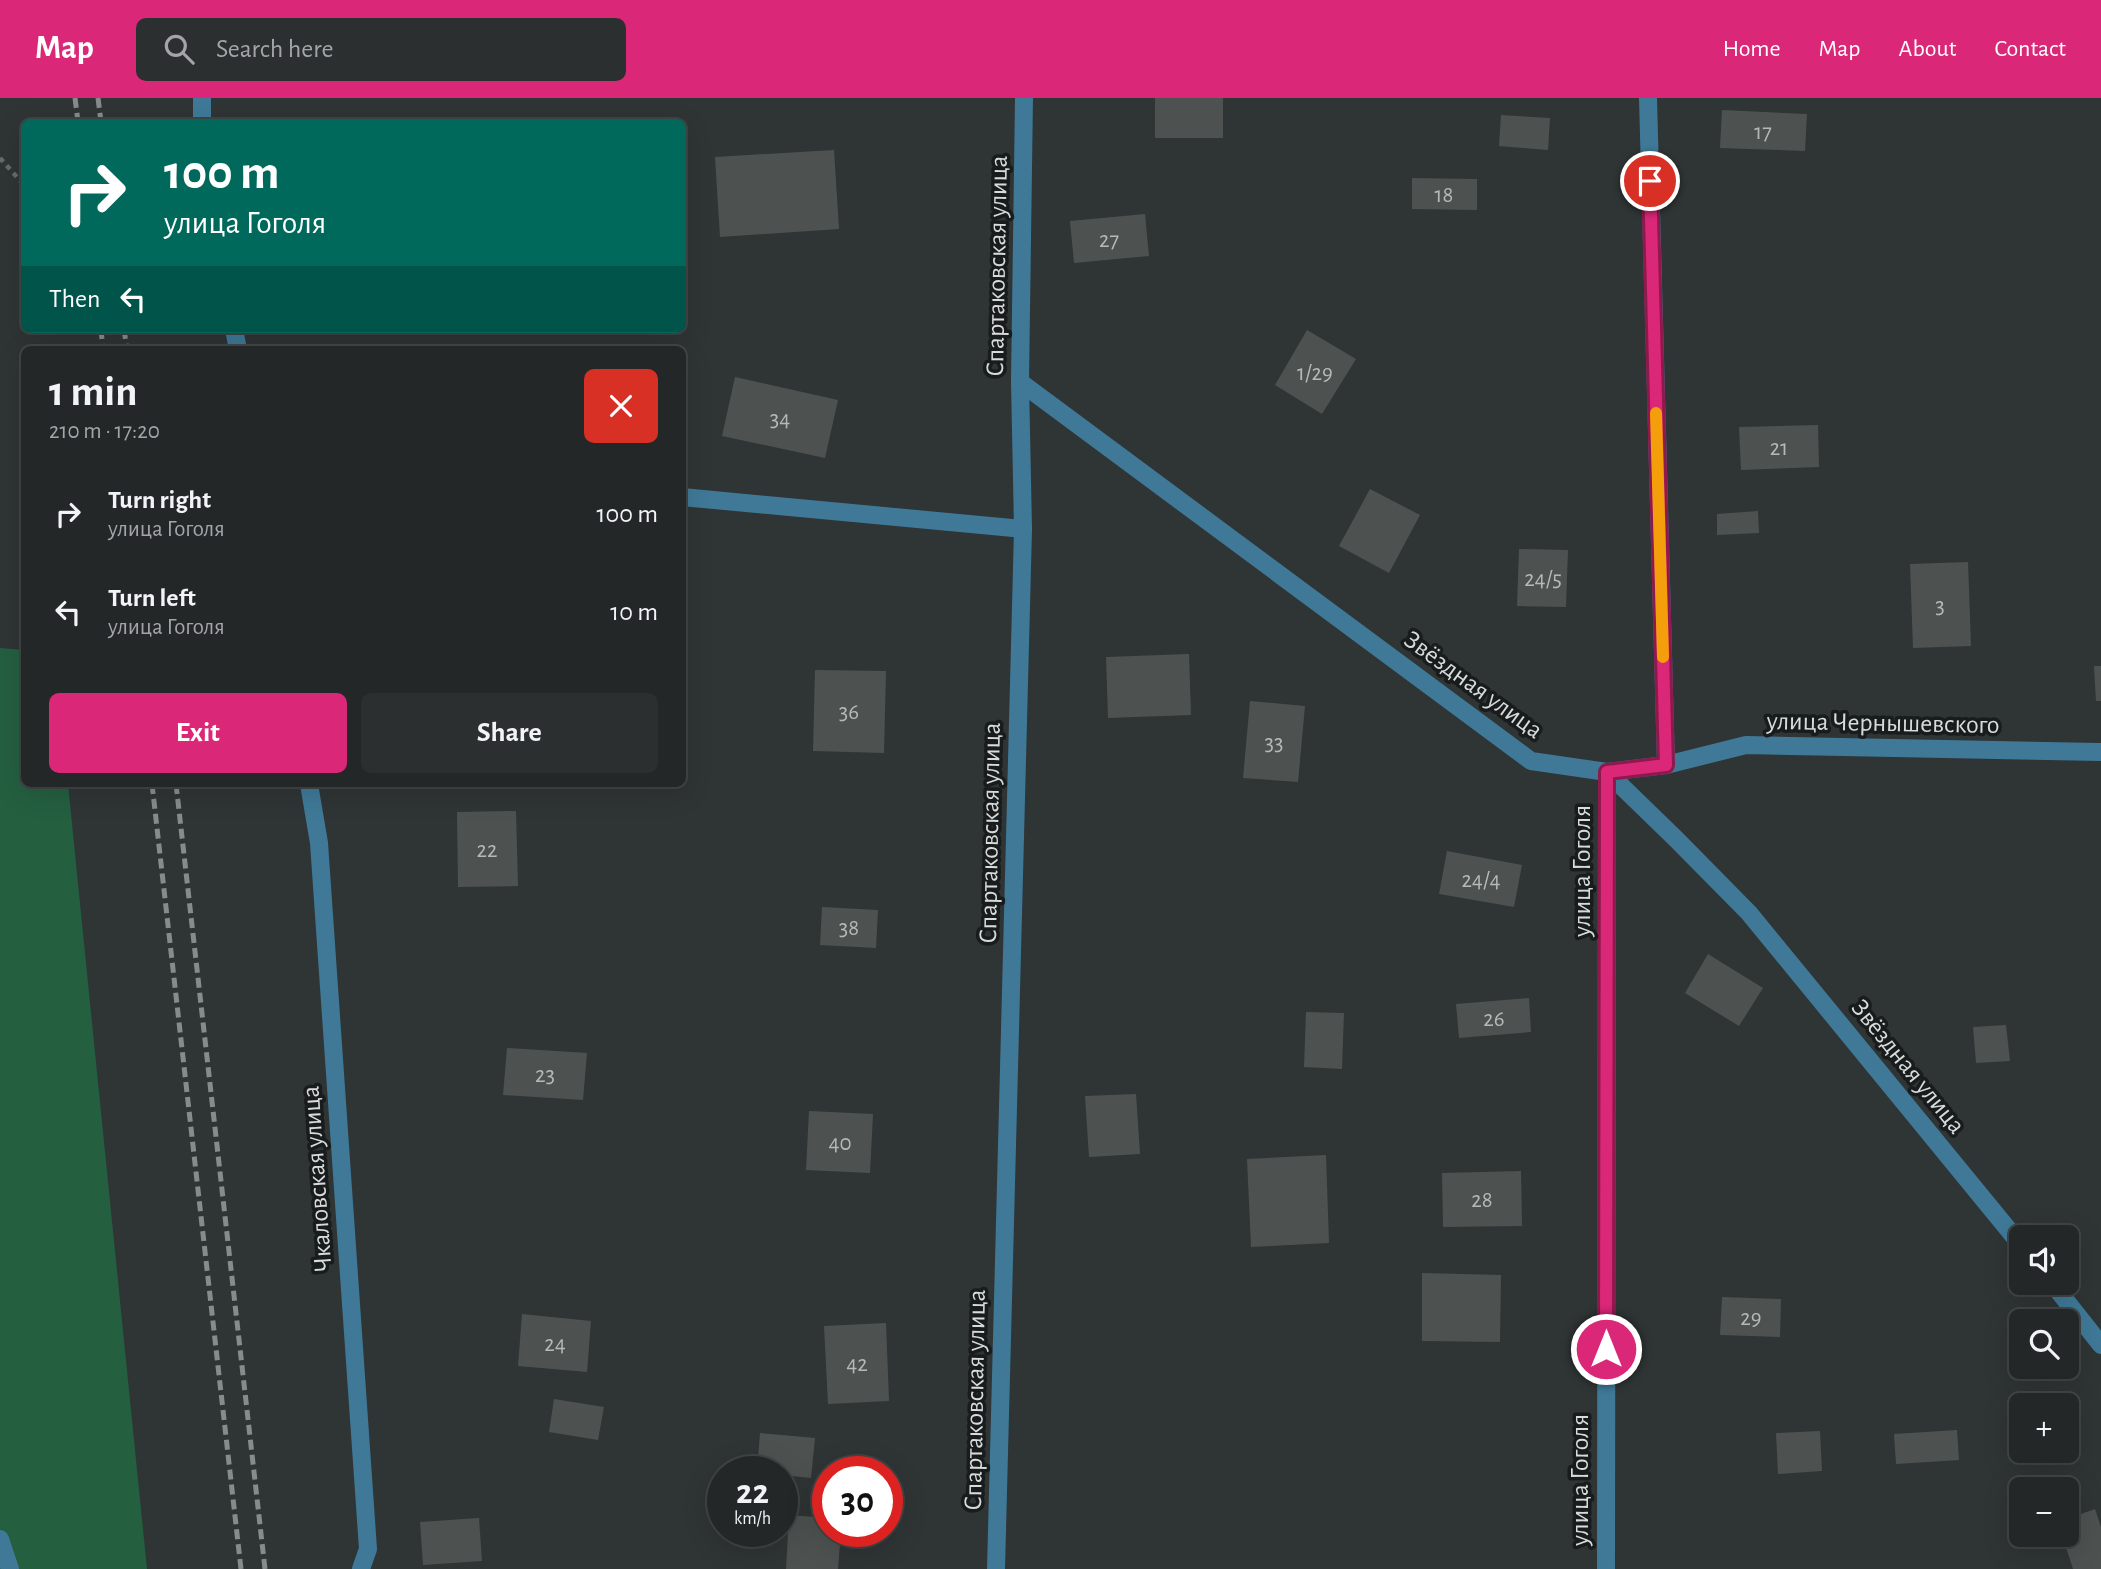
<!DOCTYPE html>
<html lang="en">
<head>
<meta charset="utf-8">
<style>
	body { margin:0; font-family:"Alegreya Sans",sans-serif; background:#2b2f30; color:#f1f3f6; height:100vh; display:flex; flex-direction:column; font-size:26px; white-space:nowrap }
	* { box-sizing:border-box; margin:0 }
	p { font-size:23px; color:#a3a5a8 }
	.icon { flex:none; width:38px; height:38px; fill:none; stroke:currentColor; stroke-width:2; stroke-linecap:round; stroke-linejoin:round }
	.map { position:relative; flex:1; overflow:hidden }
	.drawer { position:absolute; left:21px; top:248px; width:665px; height:441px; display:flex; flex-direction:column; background:#232728; border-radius:10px; box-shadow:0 7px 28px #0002,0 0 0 2px #404445 }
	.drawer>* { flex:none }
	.top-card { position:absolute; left:21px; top:21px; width:665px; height:214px; border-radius:10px; box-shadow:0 7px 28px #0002,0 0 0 2px #404445; background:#00695c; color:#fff; overflow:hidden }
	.tools { position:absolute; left:2009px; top:1127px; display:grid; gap:14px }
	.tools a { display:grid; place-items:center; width:70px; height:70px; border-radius:10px; background:#232728; box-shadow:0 7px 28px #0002,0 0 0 2px #404445; font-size:35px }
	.speed { position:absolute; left:707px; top:1358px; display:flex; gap:14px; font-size:35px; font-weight:700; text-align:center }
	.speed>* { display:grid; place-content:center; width:91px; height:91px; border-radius:50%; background:#232728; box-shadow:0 7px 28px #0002,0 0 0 2px #404445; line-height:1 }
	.speed small { font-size:18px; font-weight:400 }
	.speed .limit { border:10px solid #d22; background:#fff; color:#111 }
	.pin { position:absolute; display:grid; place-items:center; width:60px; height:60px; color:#fff; margin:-30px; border:4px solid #fff; border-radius:50%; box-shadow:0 2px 7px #0007 }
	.me { position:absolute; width:77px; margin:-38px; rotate:0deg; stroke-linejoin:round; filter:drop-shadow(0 0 5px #0008) }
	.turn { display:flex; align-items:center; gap:24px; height:147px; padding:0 28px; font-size:32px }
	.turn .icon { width:91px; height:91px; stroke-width:2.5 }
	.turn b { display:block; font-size:49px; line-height:60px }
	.then { display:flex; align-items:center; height:66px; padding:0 28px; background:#0003; gap:14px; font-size:26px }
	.round { display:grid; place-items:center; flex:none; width:74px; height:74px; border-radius:10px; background:#2b2f30 }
	.head { display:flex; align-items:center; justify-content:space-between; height:119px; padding:0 28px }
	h1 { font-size:42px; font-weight:600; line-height:52px }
	.cta { display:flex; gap:14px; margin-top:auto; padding:14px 28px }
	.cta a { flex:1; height:80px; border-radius:10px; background:#db2777; color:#fff; font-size:28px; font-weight:600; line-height:80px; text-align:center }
	.cta a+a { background:#2b2f30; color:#f1f3f6 }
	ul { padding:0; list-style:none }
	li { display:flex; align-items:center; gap:21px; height:98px; padding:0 28px }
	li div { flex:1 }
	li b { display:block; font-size:26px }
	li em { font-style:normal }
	header { display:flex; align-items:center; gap:42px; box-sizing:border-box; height:98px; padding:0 35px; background:#db2777; color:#fff }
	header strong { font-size:33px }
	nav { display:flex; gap:38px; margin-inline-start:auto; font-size:24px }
	.search { width:490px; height:63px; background:#2b2f30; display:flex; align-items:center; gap:18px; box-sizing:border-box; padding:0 24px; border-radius:10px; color:#a3a5a8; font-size:26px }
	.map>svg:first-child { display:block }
	.green { fill:#245f40 }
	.building { fill:#4d5251 }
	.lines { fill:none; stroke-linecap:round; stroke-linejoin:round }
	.path { stroke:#656a6a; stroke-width:4.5; stroke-dasharray:5 5; stroke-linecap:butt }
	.minor { stroke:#3f7997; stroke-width:18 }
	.rail { stroke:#878b8b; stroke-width:5; stroke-dasharray:10 5; stroke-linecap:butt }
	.route-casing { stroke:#8e194d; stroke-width:18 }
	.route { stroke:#db2777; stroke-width:12 }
	.slow { stroke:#f59e0b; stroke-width:12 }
	.labels { text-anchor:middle; stroke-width:7; stroke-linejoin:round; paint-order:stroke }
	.number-label { font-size:23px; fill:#b5b9b8 }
	.street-label { font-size:26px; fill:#d8dbdb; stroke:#191c1c }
</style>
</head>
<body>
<header>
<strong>Map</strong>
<div class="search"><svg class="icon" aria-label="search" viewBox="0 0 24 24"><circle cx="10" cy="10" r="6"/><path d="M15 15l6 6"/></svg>Search here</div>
<nav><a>Home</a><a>Map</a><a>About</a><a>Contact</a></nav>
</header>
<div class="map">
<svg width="2101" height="1471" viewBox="0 0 2101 1471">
	<rect width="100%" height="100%" fill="#2f3435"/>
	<path class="green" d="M 0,550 L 24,552 L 24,686 L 68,686 L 147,1471 L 0,1471 Z"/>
	<g class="building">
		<rect x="1155" y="0" width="68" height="40"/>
		<path d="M 1722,12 L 1807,16 L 1805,53 L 1720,50 Z"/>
		<path d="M 1501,17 L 1550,20 L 1548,52 L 1499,48 Z"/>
		<path d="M 834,52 L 839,131 L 720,139 L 715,59 Z"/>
		<path d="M 1412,80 L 1477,81 L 1477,112 L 1412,111 Z"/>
		<path d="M 1145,116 L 1149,158 L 1074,165 L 1070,123 Z"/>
		<path d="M 1307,232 L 1356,261 L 1322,316 L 1275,287 Z"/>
		<path d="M 735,279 L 838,302 L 825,360 L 722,338 Z"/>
		<path d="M 1818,327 L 1819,369 L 1741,372 L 1739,329 Z"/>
		<path d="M 1370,391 L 1420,417 L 1389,475 L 1339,448 Z"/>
		<path d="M 1758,413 L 1759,435 L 1717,437 L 1717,416 Z"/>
		<path d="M 1519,451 L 1568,452 L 1566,509 L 1517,508 Z"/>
		<path d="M 1968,464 L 1971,548 L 1913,550 L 1910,466 Z"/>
		<path d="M 1189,556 L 1191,617 L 1108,620 L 1106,559 Z"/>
		<path d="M 2094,568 L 2101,568 L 2101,603 L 2096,603 Z"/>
		<path d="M 815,572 L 886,573 L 884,655 L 813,653 Z"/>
		<path d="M 1250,603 L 1305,608 L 1298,684 L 1243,680 Z"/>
		<path d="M 516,713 L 518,788 L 458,789 L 457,714 Z"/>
		<path d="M 1447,753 L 1522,767 L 1514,809 L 1439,796 Z"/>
		<path d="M 822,809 L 878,812 L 876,850 L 820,847 Z"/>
		<path d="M 1708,856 L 1763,890 L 1739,928 L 1685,895 Z"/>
		<path d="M 1529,900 L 1531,934 L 1459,940 L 1456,906 Z"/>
		<path d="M 1306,914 L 1344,915 L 1342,971 L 1304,969 Z"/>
		<path d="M 2006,927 L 2010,963 L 1976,965 L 1973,929 Z"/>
		<path d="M 507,950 L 587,955 L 583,1002 L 503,997 Z"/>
		<path d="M 1136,996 L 1140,1056 L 1089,1059 L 1085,998 Z"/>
		<path d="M 809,1013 L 873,1016 L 870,1075 L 806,1072 Z"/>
		<path d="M 1326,1057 L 1329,1145 L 1251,1149 L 1247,1061 Z"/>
		<path d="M 1521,1073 L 1522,1128 L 1443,1129 L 1442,1075 Z"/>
		<path d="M 1422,1175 L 1501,1177 L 1500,1244 L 1422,1243 Z"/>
		<path d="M 1722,1199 L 1781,1201 L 1780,1239 L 1720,1237 Z"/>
		<path d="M 522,1216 L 591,1223 L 587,1274 L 518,1268 Z"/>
		<path d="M 886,1225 L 889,1303 L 828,1306 L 824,1228 Z"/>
		<path d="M 554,1301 L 604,1309 L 598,1342 L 549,1334 Z"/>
		<path d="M 1957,1332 L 1959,1362 L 1896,1366 L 1894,1336 Z"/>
		<path d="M 1820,1333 L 1822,1373 L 1778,1376 L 1776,1335 Z"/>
		<path d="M 760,1335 L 815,1340 L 811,1380 L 782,1377 L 782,1374 L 757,1374 Z"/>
		<path d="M 2095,1411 L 2101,1429 L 2101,1471 L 2073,1471 L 2062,1437 L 2067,1437 L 2067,1421 Z"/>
		<path d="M 789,1417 L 828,1420 L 828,1433 L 841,1433 L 838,1471 L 786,1471 Z"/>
		<path d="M 479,1420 L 482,1463 L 423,1467 L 420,1424 Z"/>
	</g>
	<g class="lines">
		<path class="path" d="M 0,60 L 24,87"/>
		<g class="minor">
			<path d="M 202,24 L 202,0"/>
			<path d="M 234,231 L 238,252"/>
			<path d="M 1020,284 L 1531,663 L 1607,674 L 1676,741 L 1749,815 L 2021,1147"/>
			<path d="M 682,399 L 1023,431"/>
			<path d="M 1666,667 L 1746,647 L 2101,654"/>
			<path d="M 309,686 L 319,745 L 368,1451 L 361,1471"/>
			<path d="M 2052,1185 L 2101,1247"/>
			<path d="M 0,1441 L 10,1471"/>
			<path d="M 996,1471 L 1023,431 L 1020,284 L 1024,0"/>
			<path d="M 1606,1471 L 1607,674 L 1666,667 L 1648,0"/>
		</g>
		<g class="rail">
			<path d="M 75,0 L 78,24"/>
			<path d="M 98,0 L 101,24"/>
			<path d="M 101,231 L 103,252"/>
			<path d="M 124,231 L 127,252"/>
			<path d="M 152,686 L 241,1471"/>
			<path d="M 176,686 L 265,1471"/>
		</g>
	</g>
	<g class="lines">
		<g class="route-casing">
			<path id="route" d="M 1606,1251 L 1607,674 L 1666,667 L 1650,83"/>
		</g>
		<use href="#route" class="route"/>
		<path class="slow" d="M 1656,315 L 1663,559"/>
	</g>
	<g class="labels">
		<g class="number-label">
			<text x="1763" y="41">17</text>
			<text x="1444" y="104">18</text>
			<text x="1109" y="149">27</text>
			<text x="1315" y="282">1/29</text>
			<text x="780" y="328">34</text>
			<text x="1779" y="357">21</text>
			<text x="1543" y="488">24/5</text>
			<text x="1940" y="515">3</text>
			<text x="849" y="621">36</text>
			<text x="1274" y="652">33</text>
			<text x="487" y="759">22</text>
			<text x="1481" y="789">24/4</text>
			<text x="849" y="837">38</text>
			<text x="1494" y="928">26</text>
			<text x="545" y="984">23</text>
			<text x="840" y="1052">40</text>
			<text x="1482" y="1109">28</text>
			<text x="1751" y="1227">29</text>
			<text x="555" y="1253">24</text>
			<text x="857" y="1273">42</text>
		</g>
		<g class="street-label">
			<text transform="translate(996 168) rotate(-89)" y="9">Спартаковская улица</text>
			<text transform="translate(1474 586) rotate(36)" y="9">Звёздная улица</text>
			<text transform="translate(1883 624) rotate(1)" y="9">улица Чернышевского</text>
			<text transform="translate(989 735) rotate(-89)" y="9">Спартаковская улица</text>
			<text transform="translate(1581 773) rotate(-90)" y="9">улица Гоголя</text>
			<text transform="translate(1909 968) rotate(51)" y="9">Звёздная улица</text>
			<text transform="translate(316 1081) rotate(-94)" y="9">Чкаловская улица</text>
			<text transform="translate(974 1302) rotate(-89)" y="9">Спартаковская улица</text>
			<text transform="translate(1579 1382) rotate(-90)" y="9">улица Гоголя</text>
		</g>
	</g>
</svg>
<div class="tools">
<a><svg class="icon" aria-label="sound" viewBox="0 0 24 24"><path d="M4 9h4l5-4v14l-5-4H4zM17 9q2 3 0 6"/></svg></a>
<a><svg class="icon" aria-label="search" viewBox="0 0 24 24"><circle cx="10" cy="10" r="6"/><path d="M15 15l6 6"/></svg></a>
<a>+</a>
<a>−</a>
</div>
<div class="speed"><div>22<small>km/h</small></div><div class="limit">30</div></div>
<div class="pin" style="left:1650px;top:83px;background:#d93025"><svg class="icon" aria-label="arrive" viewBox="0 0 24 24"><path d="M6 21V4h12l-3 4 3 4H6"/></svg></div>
<svg class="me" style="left:1606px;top:1251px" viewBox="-20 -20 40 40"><circle r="17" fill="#db2777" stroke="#fff" stroke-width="3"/><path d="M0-11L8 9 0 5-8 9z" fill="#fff"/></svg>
<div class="top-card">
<div class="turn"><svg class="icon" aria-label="right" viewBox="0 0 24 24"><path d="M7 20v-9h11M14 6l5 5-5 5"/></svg><div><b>100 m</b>улица Гоголя</div></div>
<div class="then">Then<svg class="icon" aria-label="left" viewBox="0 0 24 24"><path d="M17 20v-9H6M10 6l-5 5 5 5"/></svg></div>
</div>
<section class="drawer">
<div class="head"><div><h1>1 min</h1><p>210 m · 17:20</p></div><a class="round" style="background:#d93025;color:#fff"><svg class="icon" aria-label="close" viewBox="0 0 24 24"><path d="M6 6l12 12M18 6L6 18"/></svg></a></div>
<ul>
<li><svg class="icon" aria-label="right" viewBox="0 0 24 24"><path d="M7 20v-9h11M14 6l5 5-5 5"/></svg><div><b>Turn right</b><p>улица Гоголя</p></div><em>100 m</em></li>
<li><svg class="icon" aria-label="left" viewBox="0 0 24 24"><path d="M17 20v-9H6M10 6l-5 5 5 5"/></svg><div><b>Turn left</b><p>улица Гоголя</p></div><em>10 m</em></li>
</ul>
<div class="cta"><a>Exit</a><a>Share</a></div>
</section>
</div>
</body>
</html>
